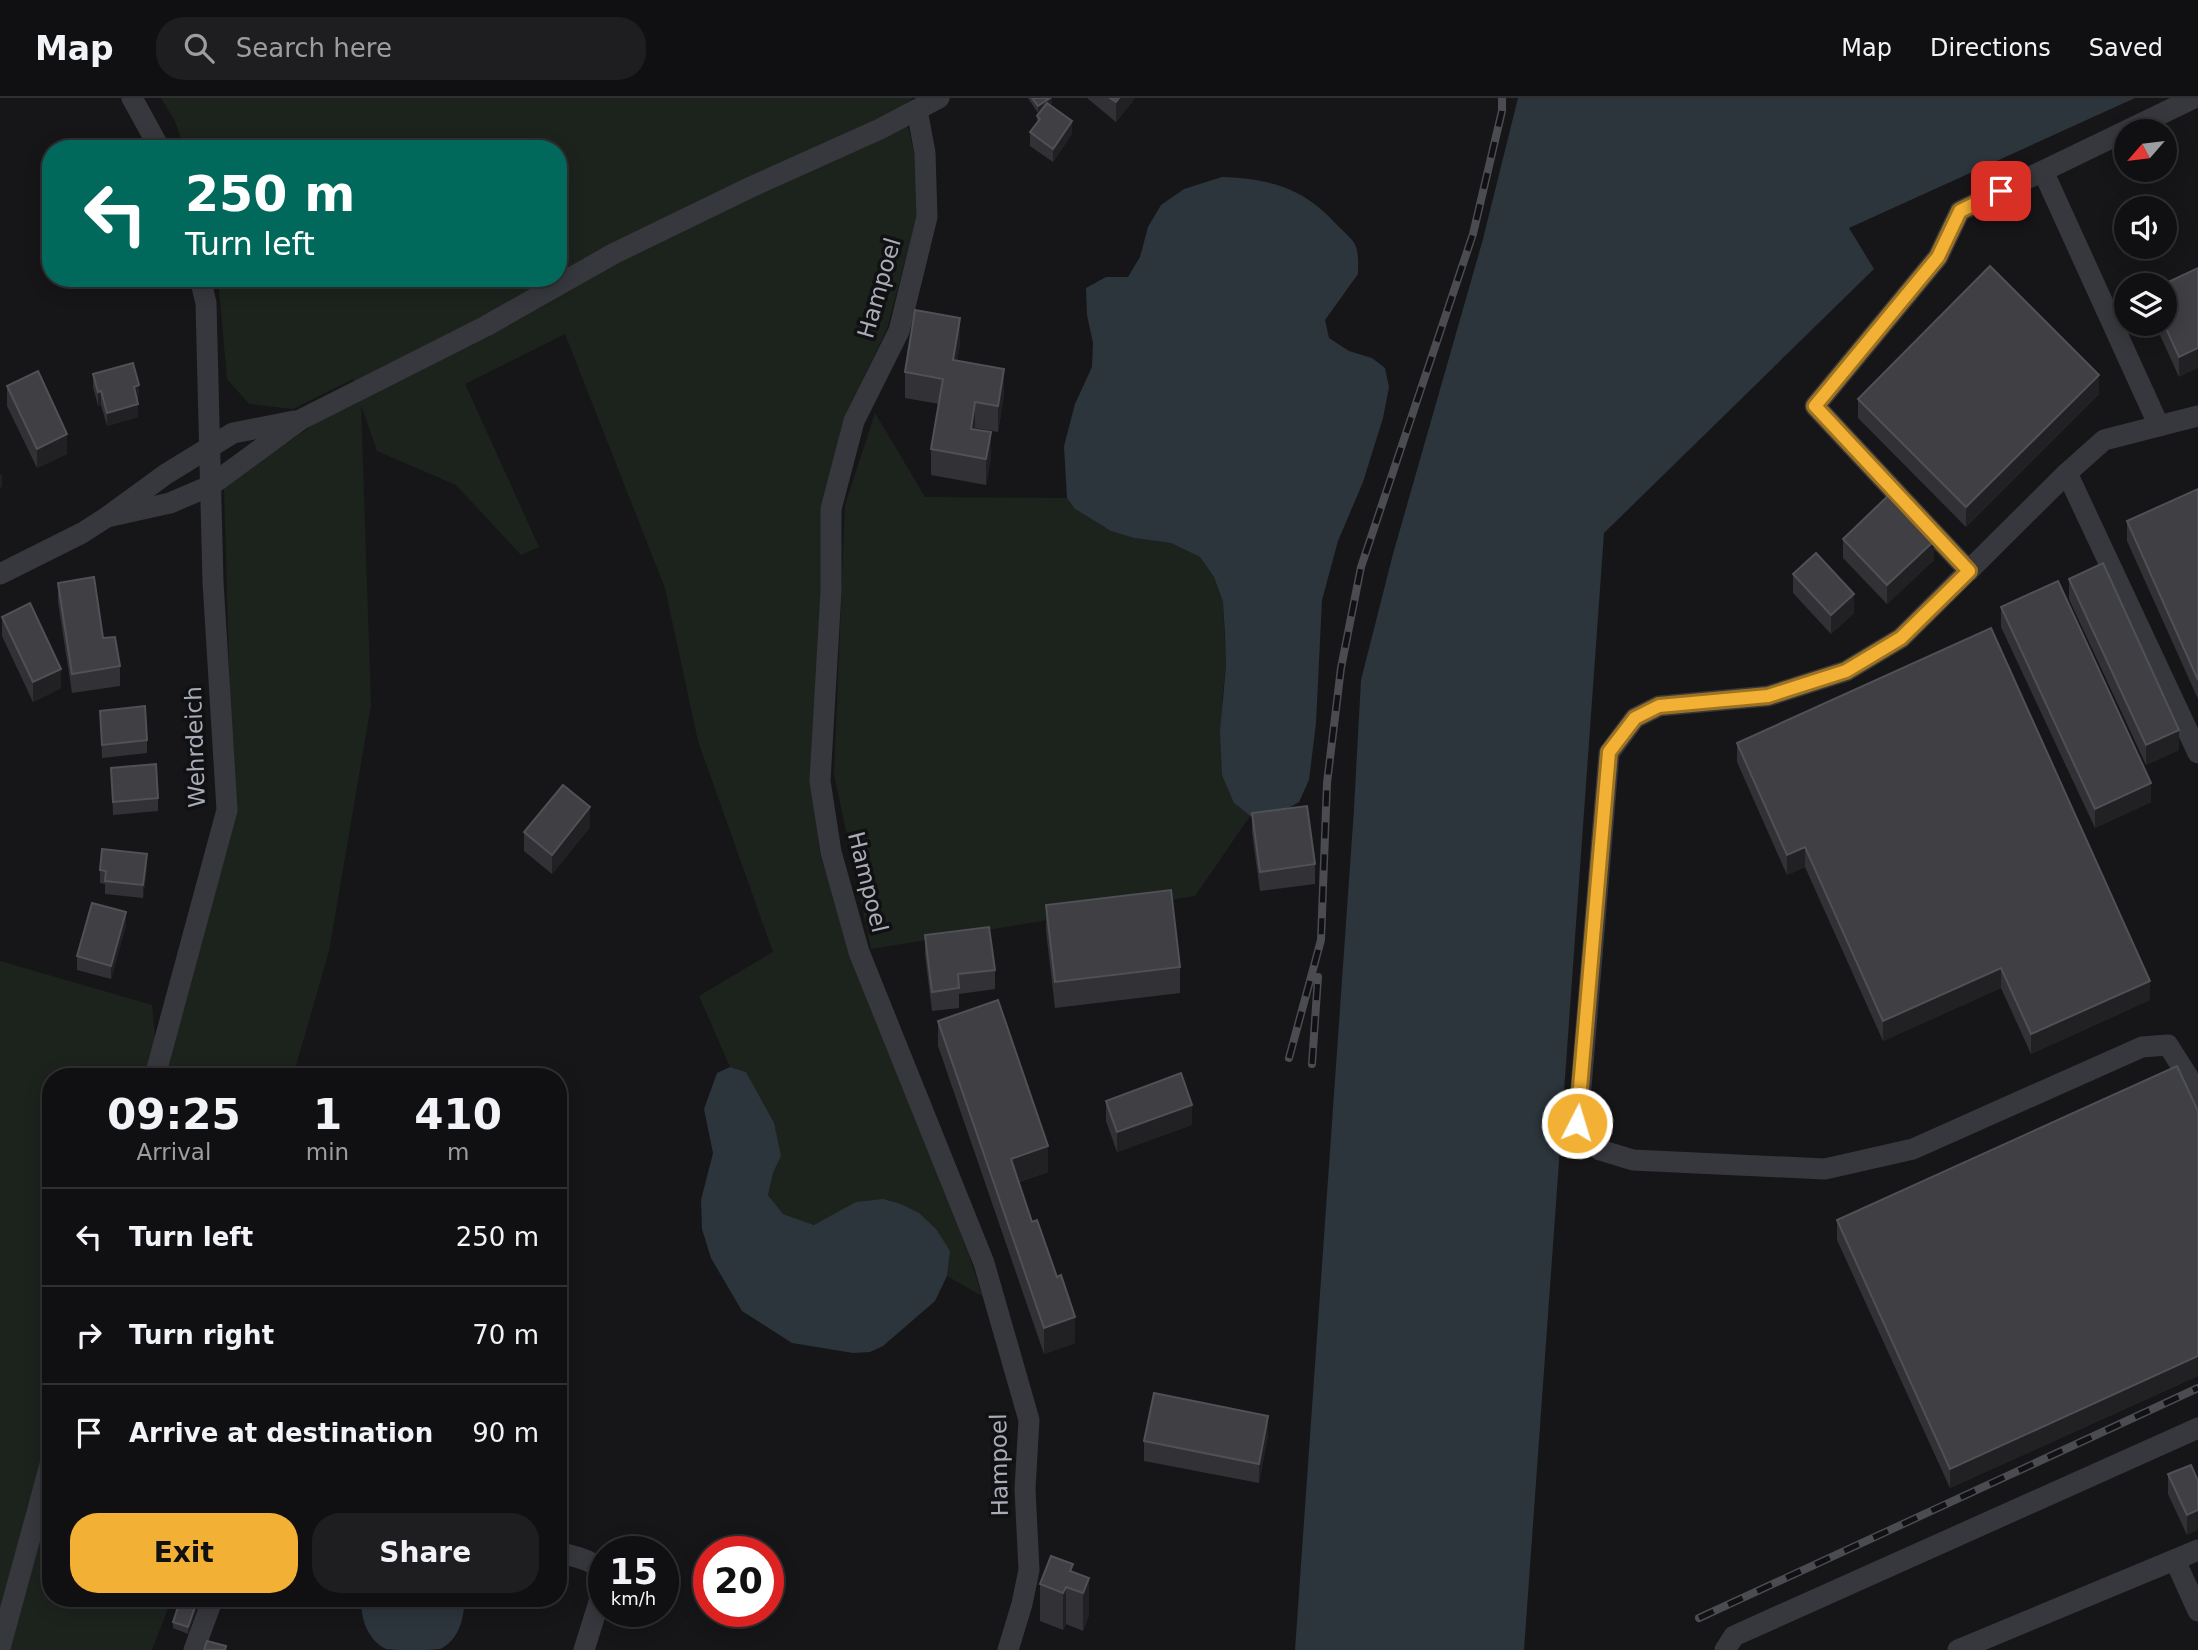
<!DOCTYPE html>
<html lang="en">
<head>
<meta charset="utf-8">
<style>
	body { margin:0; font-family:"DejaVu Sans",sans-serif; background:#1e1e20; color:#f1f3f6; height:100vh; display:flex; flex-direction:column; font-size:26px; white-space:nowrap }
	* { box-sizing:border-box; margin:0 }
	p { font-size:23px; color:#9c9d9f }
	.icon { flex:none; width:38px; height:38px; fill:none; stroke:currentColor; stroke-width:2; stroke-linecap:round; stroke-linejoin:round }
	.map { position:relative; flex:1; overflow:hidden }
	.drawer { position:absolute; left:42px; top:970px; width:525px; height:539px; display:flex; flex-direction:column; background:#101012; border-radius:28px; box-shadow:0 4px 18px #0003,0 0 0 2px #303032 }
	.drawer>* { flex:none }
	.banner { position:absolute; left:42px; top:42px; width:525px; height:147px; border-radius:28px; box-shadow:0 4px 18px #0003,0 0 0 2px #303032; background:#00695c; color:#fff; overflow:hidden }
	.needle { width:46px; rotate:242deg }
	.tools { position:absolute; left:2114px; top:21px; display:grid; gap:14px }
	.tools a { display:grid; place-items:center; width:63px; height:63px; border-radius:50%; background:#101012; box-shadow:0 4px 18px #0003,0 0 0 2px #303032; font-size:35px }
	.speed { position:absolute; left:588px; top:1438px; display:flex; gap:14px; font-size:35px; font-weight:700; text-align:center }
	.speed>* { display:grid; place-content:center; width:91px; height:91px; border-radius:50%; background:#101012; box-shadow:0 4px 18px #0003,0 0 0 2px #303032; line-height:1 }
	.speed small { font-size:18px; font-weight:400 }
	.speed .limit { border:10px solid #d22; background:#fff; color:#111 }
	.pin { position:absolute; display:grid; place-items:center; width:60px; height:60px; color:#fff; margin:-30px; border-radius:14px; box-shadow:0 4px 10px #0006 }
	.me { position:absolute; width:77px; margin:-38px; rotate:5deg; stroke-linejoin:round; filter:drop-shadow(0 0 5px #0008) }
	.turn { display:flex; align-items:center; gap:24px; height:147px; padding:0 28px; font-size:32px }
	.turn .icon { width:91px; height:91px; stroke-width:2.5 }
	.turn b { display:block; font-size:49px; line-height:60px }
	.eta { display:flex; justify-content:space-evenly; align-items:center; height:119px; text-align:center }
	.eta b { font-size:42px; font-weight:600; line-height:49px }
	.button { display:flex; gap:14px; margin-top:auto; padding:14px 28px }
	.button a { flex:1; height:80px; border-radius:28px; background:#f2b134; color:#111; font-size:28px; font-weight:600; line-height:80px; text-align:center }
	.button a+a { background:#1e1e20; color:#f1f3f6 }
	ul { padding:0; list-style:none }
	li { display:flex; align-items:center; gap:21px; height:98px; padding:0 28px; border-top:2px solid #303032 }
	li div { flex:1 }
	li b { display:block; font-size:26px }
	li em { font-style:normal }
	header { display:flex; align-items:center; gap:42px; box-sizing:border-box; height:98px; padding:0 35px; background:#101012; border-bottom:2px solid #303032 }
	header strong { font-size:33px }
	nav { display:flex; gap:38px; margin-inline-start:auto; font-size:24px }
	.search { width:490px; height:63px; background:#1e1e20; display:flex; align-items:center; gap:18px; box-sizing:border-box; padding:0 24px; border-radius:28px; color:#9c9d9f; font-size:26px }
	.map>svg:first-child { display:block }
	.green { fill:#1c231d }
	.water { fill:#2c353c }
	.lines { fill:none; stroke-linecap:round; stroke-linejoin:round }
	.minor { stroke:#37383d; stroke-width:21 }
	.rail-casing { stroke:#4a4c52; stroke-width:8 }
	.rail { stroke:#111113; stroke-width:5; stroke-dasharray:16; stroke-linecap:butt }
	.wall { fill:#323236 }
	.shaded-wall { fill:#212124 }
	.building { fill:#3f3f44; stroke:#4f5156; stroke-width:2 }
	.route-casing { stroke:#9d7322; stroke-width:18 }
	.route { stroke:#f2b134; stroke-width:12 }
	.labels { text-anchor:middle; stroke-width:7; stroke-linejoin:round; paint-order:stroke }
	.street-label { font-size:23px; fill:#a8adb8; stroke:#111113 }
</style>
</head>
<body>
<header>
<strong>Map</strong>
<div class="search"><svg class="icon" aria-label="search" viewBox="0 0 24 24"><circle cx="10" cy="10" r="6"/><path d="M15 15l6 6"/></svg>Search here</div>
<nav><a>Map</a><a>Directions</a><a>Saved</a></nav>
</header>
<div class="map">
<svg width="2198" height="1552" viewBox="0 0 2198 1552">
	<rect width="100%" height="100%" fill="#161618"/>
	<g class="green">
		<path d="M 161,0 L 913,0 L 903,9 L 916,62 L 917,118 L 887,231 L 844,320 L 821,410 L 821,489 L 811,686 L 820,755 L 850,855 L 968,1154 L 982,1198 L 947,1178 L 949,1153 L 832,1118 L 814,1127 L 783,1116 L 768,1097 L 773,1075 L 781,1058 L 746,974 L 730,969 L 699,898 L 773,854 L 698,643 L 665,490 L 565,236 L 465,286 L 539,449 L 521,457 L 456,387 L 377,353 L 361,307 L 371,607 L 329,853 L 293,978 L 162,978 L 233,712 L 224,388 L 313,327 L 361,303 L 353,281 L 293,311 L 249,306 L 227,281 L 218,180 L 558,180 L 558,51 L 185,51 L 174,21 Z"/>
		<path d="M 875,315 L 925,399 L 1067,400 L 1075,411 L 1111,433 L 1134,440 L 1171,445 L 1200,459 L 1214,479 L 1223,504 L 1226,568 L 1222,601 L 1237,708 L 1250,718 L 1195,798 L 871,851 L 834,676 L 845,407 Z"/>
		<path d="M 0,863 L 152,907 L 155,941 L 144,978 L 51,978 L 51,1324 L 0,1511 Z"/>
		<path d="M 51,1399 L 51,1500 L 172,1500 L 152,1552 L 10,1552 Z"/>
	</g>
	<g class="water">
		<path d="M 1518,0 L 2135,0 L 1849,130 L 1874,171 L 1604,435 L 1524,1552 L 1295,1552 L 1354,711 L 1361,582 L 1393,456 L 1483,141 Z"/>
		<path d="M 1222,79 C 1272,81 1304,90 1338,128 C 1344,134 1354,142 1356,149 C 1359,157 1358,168 1358,176 L 1325,222 L 1329,240 L 1349,253 L 1372,260 L 1385,270 L 1389,289 L 1383,320 L 1363,384 L 1338,443 L 1322,502 L 1316,625 L 1309,682 L 1299,704 L 1268,722 L 1250,718 L 1234,705 L 1222,677 L 1220,633 L 1226,568 L 1225,537 L 1223,504 L 1214,479 L 1200,459 L 1171,445 L 1134,440 L 1111,433 L 1075,411 L 1067,400 L 1064,348 L 1075,306 L 1092,269 L 1093,245 L 1087,217 L 1086,190 L 1106,179 L 1128,179 L 1140,159 L 1148,129 L 1161,107 L 1184,91 Z"/>
		<path d="M 730,969 L 746,974 L 774,1025 L 781,1058 L 773,1075 L 768,1097 L 783,1116 L 814,1127 L 856,1104 L 883,1101 L 901,1106 L 919,1115 L 936,1131 L 950,1153 L 947,1178 L 935,1203 L 883,1248 L 870,1254 L 853,1255 L 792,1245 L 742,1213 L 711,1160 L 702,1131 L 701,1102 L 713,1055 L 704,1011 L 717,975 Z"/>
		<path d="M 362,1500 L 464,1500 C 465,1519 459,1542 440,1551 C 433,1552 421,1552 413,1552 C 405,1552 393,1552 386,1551 C 368,1543 359,1518 362,1500 Z"/>
	</g>
	<g class="lines">
		<g class="minor">
			<path d="M 132,0 L 160,51"/>
			<path d="M 917,12 L 925,55 L 927,119 L 899,233 L 854,323 L 831,411 L 831,493 L 820,683 L 831,754 L 859,854 L 984,1165 L 1029,1322 L 1025,1391 L 1029,1472 L 1022,1506 L 1008,1552"/>
			<path d="M 2043,73 L 2159,328"/>
			<path d="M 2198,318 L 2104,342 L 2067,375 L 1901,540 L 1846,573 L 1768,598 L 1659,608 L 1635,620 L 1609,655 L 1578,1025 L 1600,1052 L 1633,1062 L 1825,1071 L 1913,1051 L 2142,949 L 2168,947 L 2187,977 L 2198,1001"/>
			<path d="M 2067,375 L 2198,655"/>
			<path d="M 107,419 L 170,405 L 210,388 L 300,322 L 486,228 L 613,156 L 751,89 L 880,31 L 939,0"/>
			<path d="M 1969,473 L 1815,308 L 1938,159 L 1960,113 L 2194,0"/>
			<path d="M 0,476 L 82,435 L 107,419 L 166,376 L 233,335 L 294,323"/>
			<path d="M 155,978 L 227,712 L 213,484 L 206,205 L 200,180"/>
			<path d="M 558,1454 C 576,1459 593,1461 604,1476"/>
			<path d="M 2175,1462 L 2198,1513"/>
			<path d="M 0,1550 L 51,1363"/>
			<path d="M 194,1552 L 213,1500"/>
			<path d="M 584,1552 L 603,1491 L 604,1482"/>
			<path d="M 1725,1552 L 1734,1538 L 2198,1330"/>
			<path d="M 1958,1552 L 2198,1452"/>
		</g>
		<g class="rail-casing">
			<g id="rail">
				<path d="M 1289,960 L 1321,842 L 1327,685 L 1341,570 L 1361,469 L 1473,136 L 1502,13 L 1502,0"/>
				<path d="M 1312,966 L 1318,879"/>
				<path d="M 1699,1520 L 2198,1290"/>
			</g>
		</g>
		<use href="#rail" class="rail"/>
	</g>
	<g class="wall">
		<path d="M 1028,0 L 1052,0 L 1052,5 L 1050,7 L 1072,36 L 1053,64 L 1030,48 L 1030,34 L 1037,24 L 1037,18 L 1041,12 L 1038,15 Z"/>
		<path d="M 1087,0 L 1135,0 L 1116,24 Z"/>
		<path d="M 2198,170 L 2179,279 L 2155,226 L 2165,226 Z"/>
		<path d="M 960,246 L 957,263 L 1004,297 L 998,334 L 975,330 L 975,331 L 991,360 L 986,387 L 931,377 L 931,351 L 939,306 L 905,300 L 905,274 Z"/>
		<path d="M 93,276 L 139,300 L 137,301 L 138,319 L 107,328 L 101,307 L 98,308 L 93,289 Z"/>
		<path d="M 7,288 L 67,356 L 37,370 L 7,308 Z"/>
		<path d="M 2099,296 L 1966,429 L 1858,320 L 1858,301 Z"/>
		<path d="M 2198,391 L 2198,601 L 2127,443 L 2127,423 Z"/>
		<path d="M 1843,441 L 1934,462 L 1887,506 L 1843,460 Z"/>
		<path d="M 1793,476 L 1854,515 L 1831,536 L 1793,495 Z"/>
		<path d="M 2069,481 L 2179,652 L 2146,667 L 2069,501 Z"/>
		<path d="M 58,485 L 103,540 L 120,568 L 120,588 L 72,595 L 58,504 Z"/>
		<path d="M 2001,509 L 2151,704 L 2095,730 L 2001,529 Z"/>
		<path d="M 2,519 L 61,590 L 33,604 L 2,538 Z"/>
		<path d="M 100,613 L 147,642 L 147,655 L 102,660 Z"/>
		<path d="M 1737,645 L 2150,902 L 2031,956 L 2001,890 L 1883,943 L 1805,769 L 1787,777 L 1737,664 Z"/>
		<path d="M 111,670 L 158,700 L 158,713 L 113,717 Z"/>
		<path d="M 1252,715 L 1315,766 L 1315,786 L 1260,793 L 1252,735 Z"/>
		<path d="M 590,729 L 552,776 L 524,753 L 524,734 Z"/>
		<path d="M 147,769 L 143,800 L 105,796 L 105,786 L 100,785 L 100,772 Z"/>
		<path d="M 1046,807 L 1180,869 L 1180,895 L 1055,910 L 1046,833 Z"/>
		<path d="M 126,827 L 111,881 L 77,872 L 77,858 Z"/>
		<path d="M 925,837 L 995,872 L 995,891 L 959,896 L 959,910 L 932,913 L 925,857 Z"/>
		<path d="M 938,923 L 1048,1074 L 1019,1084 L 1075,1245 L 1044,1256 L 938,948 Z"/>
		<path d="M 1106,1003 L 1192,1027 L 1117,1054 L 1106,1023 Z"/>
		<path d="M 2198,1013 L 2198,1278 L 1950,1390 L 1837,1142 L 1837,1122 Z"/>
		<path d="M 1268,1337 L 1259,1385 L 1144,1363 L 1144,1343 Z"/>
		<path d="M 2168,1376 L 2198,1383 L 2187,1437 L 2168,1396 Z"/>
		<path d="M 1073,1474 L 1089,1480 L 1089,1517 L 1083,1533 L 1066,1526 L 1063,1532 L 1040,1523 L 1040,1486 Z"/>
		<path d="M 196,1512 L 188,1536 L 173,1530 L 173,1524 Z"/>
	</g>
	<g class="shaded-wall">
		<path d="M 1050,0 L 1052,0 L 1052,5 L 1038,15 L 1038,8 Z"/>
		<path d="M 1119,0 L 1135,0 L 1116,24 L 1116,4 Z"/>
		<path d="M 1072,23 L 1072,36 L 1053,64 L 1053,51 Z"/>
		<path d="M 960,220 L 960,246 L 953,288 L 953,262 Z"/>
		<path d="M 2198,250 L 2198,270 L 2179,279 L 2179,259 Z"/>
		<path d="M 1004,271 L 1004,297 L 998,334 L 998,308 Z"/>
		<path d="M 2099,277 L 2099,296 L 1966,429 L 1966,409 Z"/>
		<path d="M 139,287 L 139,300 L 134,302 L 134,289 Z"/>
		<path d="M 101,293 L 101,307 L 98,308 L 98,294 Z"/>
		<path d="M 975,304 L 975,330 L 971,356 L 971,331 Z"/>
		<path d="M 138,306 L 138,319 L 107,328 L 107,315 Z"/>
		<path d="M 991,334 L 991,360 L 986,387 L 986,361 Z"/>
		<path d="M 67,336 L 67,356 L 37,370 L 37,351 Z"/>
		<path d="M 2,376 L 2,389 L 0,390 L 0,377 Z"/>
		<path d="M 1934,443 L 1934,462 L 1887,506 L 1887,487 Z"/>
		<path d="M 1854,496 L 1854,515 L 1831,536 L 1831,517 Z"/>
		<path d="M 61,571 L 61,590 L 33,604 L 33,584 Z"/>
		<path d="M 2179,632 L 2179,652 L 2146,667 L 2146,647 Z"/>
		<path d="M 2151,685 L 2151,704 L 2095,730 L 2095,711 Z"/>
		<path d="M 590,709 L 590,729 L 552,776 L 552,757 Z"/>
		<path d="M 1805,749 L 1805,769 L 1787,777 L 1787,757 Z"/>
		<path d="M 147,756 L 147,769 L 143,800 L 143,787 Z"/>
		<path d="M 126,814 L 126,827 L 111,881 L 111,868 Z"/>
		<path d="M 2001,870 L 2001,890 L 1883,943 L 1883,923 Z"/>
		<path d="M 2150,883 L 2150,902 L 2031,956 L 2031,936 Z"/>
		<path d="M 1192,1007 L 1192,1027 L 1117,1054 L 1117,1034 Z"/>
		<path d="M 1048,1048 L 1048,1074 L 1011,1086 L 1011,1061 Z"/>
		<path d="M 1075,1219 L 1075,1245 L 1044,1256 L 1044,1230 Z"/>
		<path d="M 2198,1258 L 2198,1278 L 1950,1390 L 1950,1371 Z"/>
		<path d="M 1268,1318 L 1268,1337 L 1259,1385 L 1259,1366 Z"/>
		<path d="M 2198,1412 L 2198,1432 L 2187,1437 L 2187,1417 Z"/>
		<path d="M 1089,1480 L 1089,1517 L 1083,1533 L 1083,1495 Z"/>
		<path d="M 1066,1489 L 1066,1526 L 1063,1532 L 1063,1495 Z"/>
		<path d="M 196,1506 L 196,1512 L 188,1536 L 188,1529 Z"/>
	</g>
	<g class="building">
		<path d="M 1032,0 L 1050,0 L 1038,8 Z"/>
		<path d="M 1110,0 L 1119,0 L 1116,4 Z"/>
		<path d="M 1047,5 L 1072,23 L 1053,51 L 1030,34 L 1040,21 L 1037,18 Z"/>
		<path d="M 1990,168 L 2099,277 L 1966,409 L 1858,301 Z"/>
		<path d="M 2198,170 L 2198,250 L 2179,259 L 2164,226 L 2165,226 L 2165,187 L 2162,187 Z"/>
		<path d="M 915,212 L 960,220 L 953,262 L 1004,271 L 998,308 L 975,304 L 971,331 L 991,334 L 986,361 L 931,351 L 943,281 L 905,274 Z"/>
		<path d="M 133,265 L 139,287 L 134,289 L 138,306 L 107,315 L 101,293 L 98,294 L 93,276 Z"/>
		<path d="M 38,273 L 67,336 L 37,351 L 7,288 Z"/>
		<path d="M 2198,391 L 2198,582 L 2127,423 Z"/>
		<path d="M 1890,396 L 1934,443 L 1887,487 L 1843,441 Z"/>
		<path d="M 1816,455 L 1854,496 L 1831,517 L 1793,476 Z"/>
		<path d="M 2103,465 L 2179,632 L 2146,647 L 2069,481 Z"/>
		<path d="M 94,479 L 103,540 L 115,539 L 120,568 L 72,576 L 58,485 Z"/>
		<path d="M 2058,483 L 2151,685 L 2095,711 L 2001,509 Z"/>
		<path d="M 30,505 L 61,571 L 33,584 L 2,519 Z"/>
		<path d="M 1991,530 L 2150,883 L 2031,936 L 2001,870 L 1883,923 L 1805,749 L 1787,757 L 1737,645 Z"/>
		<path d="M 145,608 L 147,642 L 102,647 L 100,613 Z"/>
		<path d="M 156,666 L 158,700 L 113,704 L 111,670 Z"/>
		<path d="M 563,687 L 590,709 L 552,757 L 524,734 Z"/>
		<path d="M 1307,708 L 1315,766 L 1260,774 L 1252,715 Z"/>
		<path d="M 102,751 L 147,756 L 143,787 L 105,783 L 106,773 L 100,772 Z"/>
		<path d="M 1171,792 L 1180,869 L 1055,884 L 1046,807 Z"/>
		<path d="M 92,805 L 126,814 L 111,868 L 77,858 Z"/>
		<path d="M 989,829 L 995,872 L 958,876 L 959,890 L 932,894 L 925,837 Z"/>
		<path d="M 998,902 L 1048,1048 L 1011,1061 L 1032,1124 L 1037,1122 L 1057,1179 L 1061,1177 L 1075,1219 L 1044,1230 L 938,923 Z"/>
		<path d="M 2177,968 L 2198,1013 L 2198,1258 L 1950,1371 L 1837,1122 Z"/>
		<path d="M 1181,975 L 1192,1007 L 1117,1034 L 1106,1003 Z"/>
		<path d="M 1154,1295 L 1268,1318 L 1259,1366 L 1144,1343 Z"/>
		<path d="M 2191,1367 L 2198,1383 L 2198,1412 L 2187,1417 L 2168,1376 Z"/>
		<path d="M 1051,1458 L 1073,1466 L 1070,1473 L 1089,1480 L 1083,1495 L 1066,1489 L 1063,1495 L 1040,1486 Z"/>
		<path d="M 181,1500 L 196,1506 L 188,1529 L 173,1524 Z"/>
		<path d="M 207,1543 L 226,1548 L 225,1552 L 204,1552 Z"/>
	</g>
	<g class="lines">
		<g class="route-casing">
			<path id="route" d="M 1577,1025 L 1609,654 L 1635,620 L 1659,608 L 1768,598 L 1846,573 L 1901,540 L 1969,473 L 1815,308 L 1938,159 L 1960,113 L 2001,93"/>
		</g>
		<use href="#route" class="route"/>
	</g>
	<g class="labels">
		<g class="street-label">
			<text transform="translate(879 190) rotate(-74)" y="8">Hampoel</text>
			<text transform="translate(195 649) rotate(-92)" y="8">Wehrdeich</text>
			<text transform="translate(868 784) rotate(76)" y="8">Hampoel</text>
			<text transform="translate(999 1367) rotate(-91)" y="8">Hampoel</text>
		</g>
	</g>
</svg>
<div class="tools">
<a><svg class="needle" viewBox="-14 -14 28 28"><path d="M0-13l5 13h-10z" fill="#e53935"/><path d="M0 13l5-13h-10z" fill="#9c9d9f"/></svg></a>
<a><svg class="icon" aria-label="sound" viewBox="0 0 24 24"><path d="M4 9h4l5-4v14l-5-4H4zM17 9q2 3 0 6"/></svg></a>
<a><svg class="icon" aria-label="layers" viewBox="0 0 24 24"><path d="M12 4l9 5-9 5-9-5zM3 14l9 5 9-5"/></svg></a>
</div>
<div class="speed"><div>15<small>km/h</small></div><div class="limit">20</div></div>
<div class="pin" style="left:2001px;top:93px;background:#d93025"><svg class="icon" aria-label="arrive" viewBox="0 0 24 24"><path d="M6 21V4h12l-3 4 3 4H6"/></svg></div>
<svg class="me" style="left:1577px;top:1025px" viewBox="-20 -20 40 40"><circle r="17" fill="#f2b134" stroke="#fff" stroke-width="3"/><path d="M0-11L8 9 0 5-8 9z" fill="#fff"/></svg>
<div class="banner">
<div class="turn"><svg class="icon" aria-label="left" viewBox="0 0 24 24"><path d="M17 20v-9H6M10 6l-5 5 5 5"/></svg><div><b>250 m</b>Turn left</div></div>
</div>
<section class="drawer">
<div class="eta">
<div><b>09:25</b><p>Arrival</p></div>
<div><b>1</b><p>min</p></div>
<div><b>410</b><p>m</p></div>
</div>
<ul>
<li><svg class="icon" aria-label="left" viewBox="0 0 24 24"><path d="M17 20v-9H6M10 6l-5 5 5 5"/></svg><div><b>Turn left</b></div><em>250 m</em></li>
<li><svg class="icon" aria-label="right" viewBox="0 0 24 24"><path d="M7 20v-9h11M14 6l5 5-5 5"/></svg><div><b>Turn right</b></div><em>70 m</em></li>
<li><svg class="icon" aria-label="arrive" viewBox="0 0 24 24"><path d="M6 21V4h12l-3 4 3 4H6"/></svg><div><b>Arrive at destination</b></div><em>90 m</em></li>
</ul>
<div class="button"><a>Exit</a><a>Share</a></div>
</section>
</div>
</body>
</html>
